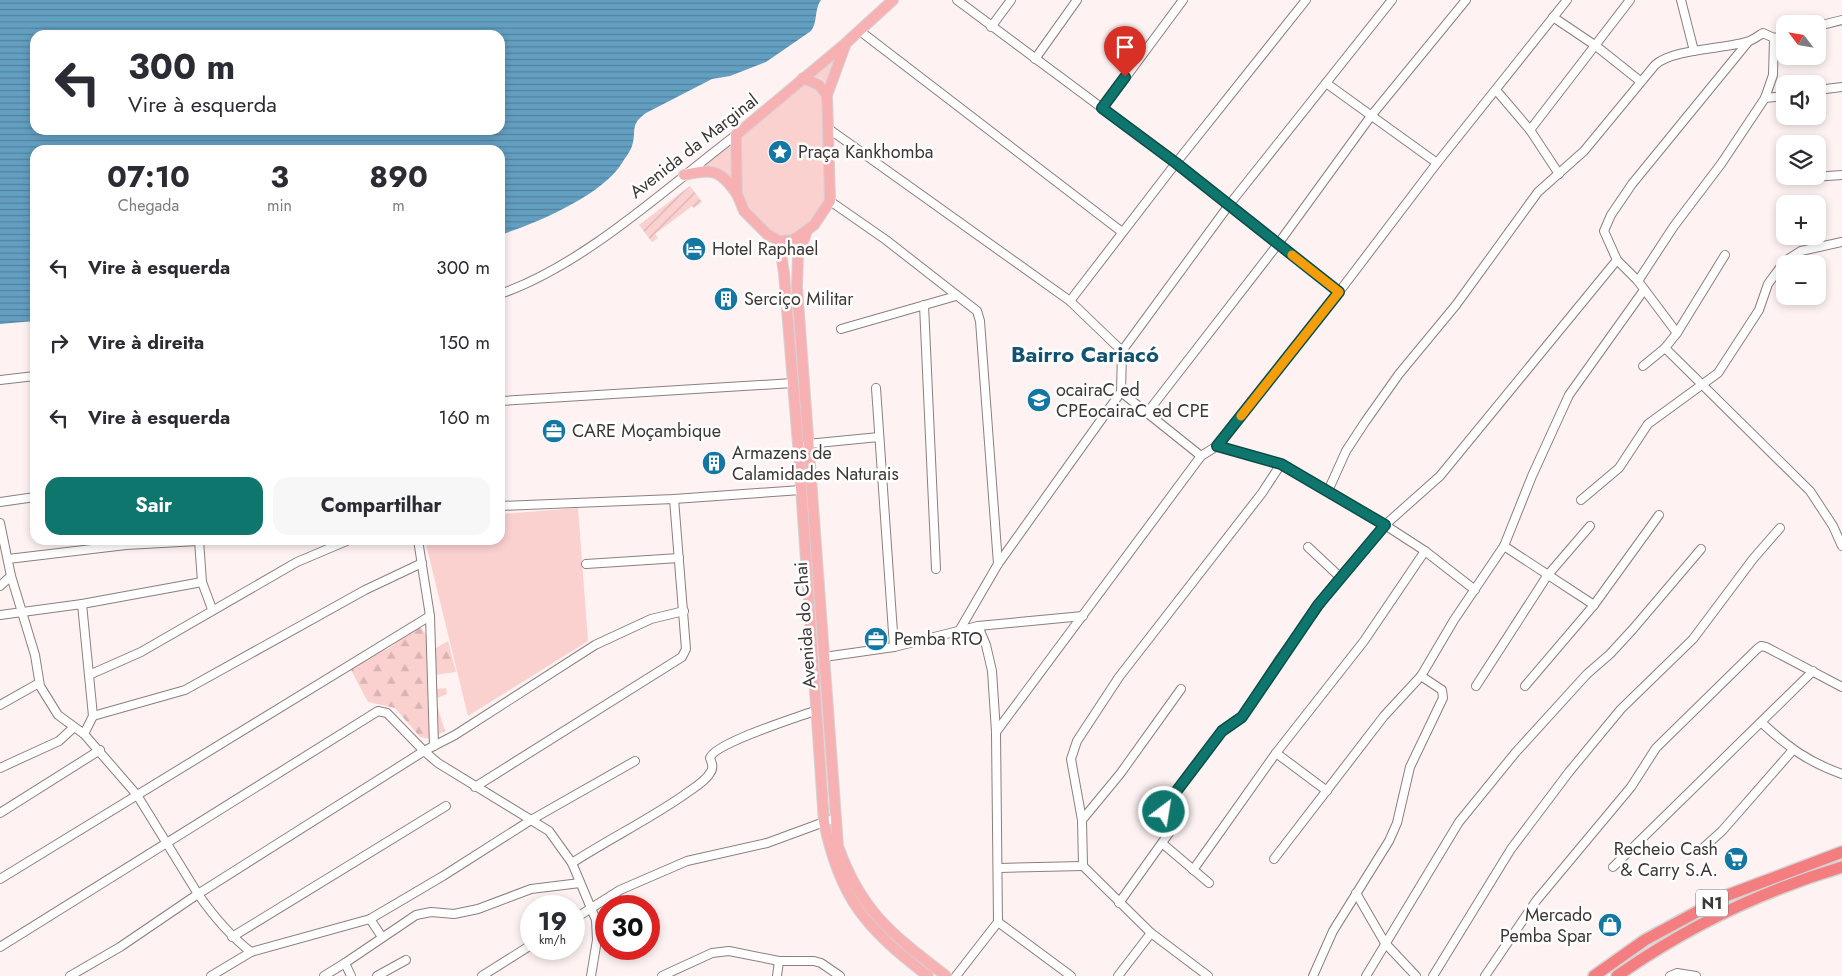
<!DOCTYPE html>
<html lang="pt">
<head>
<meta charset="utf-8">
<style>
	body { margin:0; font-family:Jost,sans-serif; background:#f7f7f7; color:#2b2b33; height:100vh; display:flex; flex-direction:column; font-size:19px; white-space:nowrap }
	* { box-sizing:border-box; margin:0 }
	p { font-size:16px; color:#7c7c81 }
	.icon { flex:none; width:28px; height:28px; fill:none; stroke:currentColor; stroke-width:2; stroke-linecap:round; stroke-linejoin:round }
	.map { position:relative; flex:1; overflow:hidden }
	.sheet { position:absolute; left:30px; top:145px; width:475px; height:400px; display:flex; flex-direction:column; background:#fff; border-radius:15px; box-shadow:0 2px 8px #0003 }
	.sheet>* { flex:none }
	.banner { position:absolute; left:30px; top:30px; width:475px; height:105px; border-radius:15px; box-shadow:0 2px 8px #0003; background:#fff; color:#2b2b33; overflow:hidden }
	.needle { width:32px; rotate:301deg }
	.fabs { position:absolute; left:1776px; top:15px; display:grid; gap:10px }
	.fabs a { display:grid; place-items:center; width:50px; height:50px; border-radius:10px; background:#fff; box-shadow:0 2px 8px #0003; font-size:25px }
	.speed { position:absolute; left:520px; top:895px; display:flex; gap:10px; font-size:25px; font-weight:700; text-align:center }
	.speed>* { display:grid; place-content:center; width:65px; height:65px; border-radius:50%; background:#fff; box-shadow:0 2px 8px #0003; line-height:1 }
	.speed small { font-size:12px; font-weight:400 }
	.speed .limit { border:8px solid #d22; background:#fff; color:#111 }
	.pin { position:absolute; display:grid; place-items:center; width:42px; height:42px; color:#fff; margin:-51px -21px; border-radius:50% 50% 50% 0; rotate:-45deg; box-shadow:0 0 5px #0007 }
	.pin .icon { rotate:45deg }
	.me { position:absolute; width:55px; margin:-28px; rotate:31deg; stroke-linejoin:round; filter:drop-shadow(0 0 4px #0008) }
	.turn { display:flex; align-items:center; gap:18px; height:105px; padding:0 15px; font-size:22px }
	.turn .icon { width:65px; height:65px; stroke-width:2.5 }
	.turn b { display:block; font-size:35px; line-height:42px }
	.eta { display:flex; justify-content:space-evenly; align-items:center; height:85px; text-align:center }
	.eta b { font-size:30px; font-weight:700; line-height:35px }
	.button { display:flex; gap:10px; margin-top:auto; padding:10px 15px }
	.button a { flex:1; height:58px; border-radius:15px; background:#0f766e; color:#fff; font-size:20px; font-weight:700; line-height:58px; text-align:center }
	.button a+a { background:#f7f7f7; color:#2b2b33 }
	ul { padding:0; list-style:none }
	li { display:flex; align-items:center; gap:15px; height:75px; padding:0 15px }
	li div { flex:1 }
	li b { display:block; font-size:19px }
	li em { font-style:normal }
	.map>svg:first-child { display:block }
	.forest { fill:url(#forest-firs) }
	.park { fill:#fbd1d0 }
	.garden { fill:url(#garden-furrows) }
	.water { fill:url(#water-rules); fill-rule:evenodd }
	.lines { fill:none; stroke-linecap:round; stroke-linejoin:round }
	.minor-casing { stroke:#8c7f7e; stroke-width:10 }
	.major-casing { stroke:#d4d3d3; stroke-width:12 }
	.highway-casing { stroke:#d4d3d3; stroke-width:14 }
	.minor { stroke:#fff; stroke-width:8 }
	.major { stroke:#f8b1b3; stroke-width:10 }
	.highway { stroke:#f47d80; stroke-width:11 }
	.route-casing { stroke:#0a4d48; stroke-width:12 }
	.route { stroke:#0f766e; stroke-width:9 }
	.slow { stroke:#f59e0b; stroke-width:9 }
	.labels { text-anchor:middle; stroke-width:5; stroke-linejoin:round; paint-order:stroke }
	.shield { fill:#fff; stroke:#777373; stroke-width:1 }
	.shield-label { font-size:16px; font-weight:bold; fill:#3d3737 }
	.street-label { font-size:18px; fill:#3d3737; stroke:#fff }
	.poi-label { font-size:18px; fill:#3d3737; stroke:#fff; text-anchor:start }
	.district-label { font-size:22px; font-weight:bold; fill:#135372; stroke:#fff }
</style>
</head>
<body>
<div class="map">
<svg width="1842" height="976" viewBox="0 0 1842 976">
	<defs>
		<pattern id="forest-firs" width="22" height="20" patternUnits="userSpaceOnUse" patternTransform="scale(1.25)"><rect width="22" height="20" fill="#fbd1d0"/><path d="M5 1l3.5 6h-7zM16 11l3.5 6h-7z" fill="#d8b4b3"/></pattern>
		<pattern id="garden-furrows" width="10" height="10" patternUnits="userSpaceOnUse" patternTransform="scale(1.25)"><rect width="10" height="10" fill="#fbd1d0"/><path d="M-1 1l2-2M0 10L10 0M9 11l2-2" fill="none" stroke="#d8b4b3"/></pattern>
		<pattern id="water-rules" width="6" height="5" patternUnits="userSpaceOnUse" patternTransform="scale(1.25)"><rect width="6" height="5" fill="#639fc1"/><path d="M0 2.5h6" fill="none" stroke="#53829e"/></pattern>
	</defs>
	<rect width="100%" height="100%" fill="#fef2f2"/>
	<path class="forest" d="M 421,627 L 434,649 L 448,641 L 456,672 L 435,675 L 437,689 L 446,688 L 447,694 L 435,699 L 445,731 L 430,739 L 420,737 L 395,708 L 368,702 L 350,668 L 368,654 L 388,649 L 411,631 Z"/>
	<g class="park">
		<path d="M 840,52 L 827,85 L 822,79 L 812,76 Z"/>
		<path d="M 807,84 L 816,87 L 824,95 L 825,205 L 813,222 L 790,237 L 780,238 L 768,231 L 745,207 L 742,194 L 741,137 L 802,85 Z"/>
		<path d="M 733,141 L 735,186 L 727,175 L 693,170 Z"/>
		<path d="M 578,508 L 588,641 L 468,716 L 425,540 L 500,540 L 500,514 Z"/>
	</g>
	<path class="garden" d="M 690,186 L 702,202 L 694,208 L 692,206 L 655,234 L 658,238 L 652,242 L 639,225 Z"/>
	<path class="water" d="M 0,0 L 821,0 C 814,9 818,22 811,31 L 766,62 L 730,76 L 712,79 L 646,113 C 629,125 637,131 632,146 C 630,152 625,158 622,163 C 603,195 535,224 500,235 L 500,150 L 35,150 L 35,321 L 0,324 ZM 35,35 L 500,35 L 500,130 L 35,130 Z"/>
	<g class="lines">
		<g class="minor-casing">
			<g id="minor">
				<path d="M 957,0 L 1176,163 L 1339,292"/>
				<path d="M 1681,0 L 1694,51"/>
				<path d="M 1553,17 L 1596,46 L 1640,81"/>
				<path d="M 1818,26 L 1842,20"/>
				<path d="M 991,27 L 1011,0"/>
				<path d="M 860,31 L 1122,232"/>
				<path d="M 1035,59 L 1077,0"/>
				<path d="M 1326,83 L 1437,163"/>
				<path d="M 1496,90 L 1530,130 L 1559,174"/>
				<path d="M 1818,90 L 1842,87"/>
				<path d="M 1765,98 L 1785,96"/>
				<path d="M 1103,108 L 1183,0"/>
				<path d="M 829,129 L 1070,301 L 1122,351"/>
				<path d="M 1530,130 L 1630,0"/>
				<path d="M 1799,178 L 1842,175"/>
				<path d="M 830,201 L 886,240 L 977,311 L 980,321 L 998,564"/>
				<path d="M 1638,281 L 1674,226 L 1721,164 L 1765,98 L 1773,75 L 1774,38"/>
				<path d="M 500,294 C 584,265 665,189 736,135"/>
				<path d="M 1070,301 L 1176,163 L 1306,0"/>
				<path d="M 924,305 L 936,569"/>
				<path d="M 841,329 L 956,296"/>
				<path d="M 1677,333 L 1638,281 L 1617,260 L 1604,231 L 1611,215 L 1632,184 L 1748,42"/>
				<path d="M 1665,348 L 1810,491 L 1833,526 L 1842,546"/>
				<path d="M 1643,366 L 1665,348 L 1677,333 L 1725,255"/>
				<path d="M 0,380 L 35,376"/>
				<path d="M 876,388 L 894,647"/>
				<path d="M 1121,392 L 1201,456"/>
				<path d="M 500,401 L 793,383"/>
				<path d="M 1147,413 L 1278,244 L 1371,116 L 1466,0"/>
				<path d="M 807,444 L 879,437"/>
				<path d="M 1217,446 L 1281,464 L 1385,525 L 1425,551 L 1475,590"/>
				<path d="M 1328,491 L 1346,451 L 1365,422 L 1399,374 L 1456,305 L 1538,192 L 1584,151 L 1655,65 C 1672,49 1723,49 1746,42 C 1752,41 1758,36 1763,33 L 1774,38 L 1785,35"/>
				<path d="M 1581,500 L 1619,468 L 1648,424 L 1718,373 L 1759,310 L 1768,284 L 1785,261 L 1801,251 L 1842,242"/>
				<path d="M 0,502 L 35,497"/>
				<path d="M 500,506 L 674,499 L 801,490"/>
				<path d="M 0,523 L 11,576 L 35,655 L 40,686 L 58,715 L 84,734 L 137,795 L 198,894 L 424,751 L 455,735 L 595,645 L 651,619 L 684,611"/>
				<path d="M 199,540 L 202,582 L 212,609"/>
				<path d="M 418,540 L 430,616 L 434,746"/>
				<path d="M 1504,546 L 1594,605"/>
				<path d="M 1308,547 L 1340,577"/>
				<path d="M 8,559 L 126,545 L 198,541"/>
				<path d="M 586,564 L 679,558"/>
				<path d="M 0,586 L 11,576"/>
				<path d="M 82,604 L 202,582"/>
				<path d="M 0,615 L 82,604 L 93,716 L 84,734"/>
				<path d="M 959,631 L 998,564 L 1121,392 L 1122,351 L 1229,205 L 1392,0"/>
				<path d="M 824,657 L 894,647 L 978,626 L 1083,616"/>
				<path d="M 89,675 L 141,652 L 297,562 L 349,540"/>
				<path d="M 1476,686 L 1547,576 L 1590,526"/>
				<path d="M 1525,686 L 1594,605 L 1659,515"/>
				<path d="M 0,705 L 39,683"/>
				<path d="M 93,716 L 185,690 L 365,590 L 422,563"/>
				<path d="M 1762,723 C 1788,747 1808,762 1842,774"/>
				<path d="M 996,732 L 1201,456 L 1217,446 L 1339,292 L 1437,163 L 1567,0"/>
				<path d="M 1276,753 L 1327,791"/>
				<path d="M 0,768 L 59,741 L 73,728"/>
				<path d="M 475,787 L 682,657 L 686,649 L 674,499"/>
				<path d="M 0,813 L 100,750"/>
				<path d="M 1082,820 L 1120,774 L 1181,689"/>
				<path d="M 1163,844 L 1209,883"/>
				<path d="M 1701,850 L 1722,831 L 1792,751"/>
				<path d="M 1274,859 L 1384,716 L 1421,676 L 1454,620 L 1504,546 L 1532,476 L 1569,395 L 1644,290"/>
				<path d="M 1613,867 L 1813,671"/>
				<path d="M 999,868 L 1083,866"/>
				<path d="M 1193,870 L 1276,753 L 1364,641 L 1425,551"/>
				<path d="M 0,879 L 430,616"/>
				<path d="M 1356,893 L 1385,943 L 1416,976"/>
				<path d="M 1119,903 L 1174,826 L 1164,811 L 1166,805 L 1222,731 L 1242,717 L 1279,660 L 1340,577 L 1385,525 L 1440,476 L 1617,260"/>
				<path d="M 370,919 L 443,876 L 531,820 L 635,761"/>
				<path d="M 574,919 L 620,890 L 687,861 L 767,843 L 835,818"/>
				<path d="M 998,922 L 1071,976"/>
				<path d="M 232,937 L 446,806"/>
				<path d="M 0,947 L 378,711 L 387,713 L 424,751 L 438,763 L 549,831 L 572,863"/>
				<path d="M 345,963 L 416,915 L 431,912 L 454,914 L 478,909 L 531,889 L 580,883"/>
				<path d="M 70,976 L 120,947 L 198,894 C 214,917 229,935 251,952 L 370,919 L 382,937"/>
				<path d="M 211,976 L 251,952"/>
				<path d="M 324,976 L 345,963 L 351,976"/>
				<path d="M 377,976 L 406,960"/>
				<path d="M 482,976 L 531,945"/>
				<path d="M 591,976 L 597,940 L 596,920 L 572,863 C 609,839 648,820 684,795 C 692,789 705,782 710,773 C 714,768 712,763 710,758 C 714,743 799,717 817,710"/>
				<path d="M 662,976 L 712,953 L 729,951 L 779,961 L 814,961 L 821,963 L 840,976"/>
				<path d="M 777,976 L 779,961"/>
				<path d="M 956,976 L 998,922 L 996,732 L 992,671 L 986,645 L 978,626"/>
				<path d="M 1118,976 L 1151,933"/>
				<path d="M 1208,976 L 1151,933 L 1083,866 L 1082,820 L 1071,759 L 1077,741 L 1119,677 L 1262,493 L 1281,464"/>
				<path d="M 1313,976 L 1333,931 L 1389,841 L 1397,823 L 1410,767 L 1443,698 L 1442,690 L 1421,676"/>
				<path d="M 1366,976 L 1459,822 L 1516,752 L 1587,674 L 1610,654 L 1633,629 L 1701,549"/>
				<path d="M 1433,976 L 1511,849 L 1569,772 L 1621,709 L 1693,639 L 1753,559 L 1780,528"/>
				<path d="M 1485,976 L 1536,901 L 1631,787 L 1656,748 L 1757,649 L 1761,646 L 1766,647 L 1842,687"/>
				<path d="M 1670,976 L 1677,973 L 1696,976"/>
			</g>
		</g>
		<g class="major-casing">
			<g id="major">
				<path d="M 846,43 L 827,95 L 830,201 L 814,225 L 799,236 L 792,240 L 779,241 L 767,234 L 744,211 L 737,194 L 736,135 L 846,43 L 893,0"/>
				<path d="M 803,78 L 819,85 L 827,95"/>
				<path d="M 684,175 C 713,168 720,170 737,194"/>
				<path d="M 807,231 L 798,255 L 797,287 L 838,846 C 861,912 893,935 946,976"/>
				<path d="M 779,241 L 784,273 L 798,444 L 824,822 C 840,900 867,929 928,976"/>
			</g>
		</g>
		<g class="highway-casing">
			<g id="highway">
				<path d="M 1594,976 L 1645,940 L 1728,895 L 1842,852"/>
				<path d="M 1617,976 C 1685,928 1762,891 1842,867"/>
			</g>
		</g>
		<use href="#minor" class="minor"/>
		<use href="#major" class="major"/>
		<use href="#highway" class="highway"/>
	</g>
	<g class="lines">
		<g class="route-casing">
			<path id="route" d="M 1125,77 L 1102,108 L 1176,163 L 1339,292 L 1217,446 L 1281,464 L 1385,525 L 1318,605 L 1242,717 L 1222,731 L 1166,805 L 1164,812"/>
		</g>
		<use href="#route" class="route"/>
		<path class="slow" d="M 1241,416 L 1339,292 L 1292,255"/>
	</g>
	<defs>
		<g id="sight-disc" transform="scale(1.25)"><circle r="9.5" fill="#1376a3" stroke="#fff"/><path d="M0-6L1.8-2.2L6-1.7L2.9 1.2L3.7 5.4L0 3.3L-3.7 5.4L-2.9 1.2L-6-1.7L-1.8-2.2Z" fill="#fff"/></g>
		<g id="hotel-disc" transform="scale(1.25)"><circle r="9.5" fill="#1376a3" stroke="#fff"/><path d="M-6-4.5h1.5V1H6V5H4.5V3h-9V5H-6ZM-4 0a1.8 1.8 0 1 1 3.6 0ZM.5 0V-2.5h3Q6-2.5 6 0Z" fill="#fff"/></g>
		<g id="building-disc" transform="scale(1.25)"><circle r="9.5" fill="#1376a3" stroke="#fff"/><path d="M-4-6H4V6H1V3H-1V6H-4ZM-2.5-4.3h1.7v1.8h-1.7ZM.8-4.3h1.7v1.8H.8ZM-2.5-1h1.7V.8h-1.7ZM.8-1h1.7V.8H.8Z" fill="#fff"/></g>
		<g id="school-disc" transform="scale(1.25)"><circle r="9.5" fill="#1376a3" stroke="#fff"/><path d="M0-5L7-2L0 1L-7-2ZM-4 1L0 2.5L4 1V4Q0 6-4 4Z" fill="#fff"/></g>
		<g id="office-disc" transform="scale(1.25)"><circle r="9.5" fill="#1376a3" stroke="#fff"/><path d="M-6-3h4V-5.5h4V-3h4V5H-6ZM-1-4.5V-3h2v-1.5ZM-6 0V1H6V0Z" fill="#fff"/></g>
		<g id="supermarket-disc" transform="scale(1.25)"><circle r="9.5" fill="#1376a3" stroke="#fff"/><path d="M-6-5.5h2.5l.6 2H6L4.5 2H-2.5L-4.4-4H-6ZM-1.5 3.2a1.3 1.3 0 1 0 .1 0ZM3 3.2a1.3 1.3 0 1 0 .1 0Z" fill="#fff"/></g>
		<g id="shop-disc" transform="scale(1.25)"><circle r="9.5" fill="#1376a3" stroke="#fff"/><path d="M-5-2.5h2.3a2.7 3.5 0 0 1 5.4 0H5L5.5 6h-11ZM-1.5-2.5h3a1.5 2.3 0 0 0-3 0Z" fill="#fff"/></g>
	</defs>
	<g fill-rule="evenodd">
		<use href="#sight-disc" x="780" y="152"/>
		<use href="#hotel-disc" x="694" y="249"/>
		<use href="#building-disc" x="726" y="299"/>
		<use href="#school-disc" x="1039" y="400"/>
		<use href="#office-disc" x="554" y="431"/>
		<use href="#building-disc" x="714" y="463"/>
		<use href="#office-disc" x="876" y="639"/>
		<use href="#supermarket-disc" x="1736" y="859"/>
		<use href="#shop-disc" x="1610" y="925"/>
	</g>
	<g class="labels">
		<rect class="shield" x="1696" y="889.5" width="32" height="27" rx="4"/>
		<g class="shield-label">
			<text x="1712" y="909">N1</text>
		</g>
		<g class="street-label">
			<text transform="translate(694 146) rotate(-38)" y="6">Avenida da Marginal</text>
			<text transform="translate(805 625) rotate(-94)" y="6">Avenida do Chai</text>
		</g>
		<g class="poi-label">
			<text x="798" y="158">Praça Kankhomba</text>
			<text x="712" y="255">Hotel Raphael</text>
			<text x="744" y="305">Serciço Militar</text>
			<text x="1056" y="396">ocairaC ed<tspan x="1056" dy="21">CPEocairaC ed CPE</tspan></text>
			<text x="572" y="437">CARE Moçambique</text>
			<text x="732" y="459">Armazens de<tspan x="732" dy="21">Calamidades Naturais</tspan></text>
			<text x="894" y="645">Pemba RTO</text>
			<text x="1718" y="855" text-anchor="end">Recheio Cash<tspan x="1718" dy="21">&amp; Carry S.A.</tspan></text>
			<text x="1592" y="921" text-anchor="end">Mercado<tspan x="1592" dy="21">Pemba Spar</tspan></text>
		</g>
		<g class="district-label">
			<text x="1085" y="362">Bairro Cariacó</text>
		</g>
	</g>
</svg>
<div class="fabs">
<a><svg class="needle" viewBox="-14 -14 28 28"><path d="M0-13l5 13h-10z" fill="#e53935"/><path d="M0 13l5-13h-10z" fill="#7c7c81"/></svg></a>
<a><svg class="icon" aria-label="sound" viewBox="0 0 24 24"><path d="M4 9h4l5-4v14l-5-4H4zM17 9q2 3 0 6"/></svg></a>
<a><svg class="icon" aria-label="layers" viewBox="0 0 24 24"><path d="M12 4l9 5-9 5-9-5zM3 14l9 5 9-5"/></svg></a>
<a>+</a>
<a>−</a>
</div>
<div class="speed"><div>19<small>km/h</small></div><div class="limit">30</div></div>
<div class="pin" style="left:1125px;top:77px;background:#d93025"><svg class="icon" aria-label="arrive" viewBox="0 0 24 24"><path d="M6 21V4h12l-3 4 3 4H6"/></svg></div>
<svg class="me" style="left:1164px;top:812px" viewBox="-20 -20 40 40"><circle r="17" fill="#0f766e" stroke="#fff" stroke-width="3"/><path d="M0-11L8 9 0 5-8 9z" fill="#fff"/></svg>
<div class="banner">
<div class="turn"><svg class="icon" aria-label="left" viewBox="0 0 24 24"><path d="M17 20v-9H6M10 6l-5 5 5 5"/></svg><div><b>300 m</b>Vire à esquerda</div></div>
</div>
<section class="sheet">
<div class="eta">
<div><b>07:10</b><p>Chegada</p></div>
<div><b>3</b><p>min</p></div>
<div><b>890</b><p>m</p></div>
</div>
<ul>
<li><svg class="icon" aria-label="left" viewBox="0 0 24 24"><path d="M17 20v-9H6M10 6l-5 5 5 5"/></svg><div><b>Vire à esquerda</b></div><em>300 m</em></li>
<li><svg class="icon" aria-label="right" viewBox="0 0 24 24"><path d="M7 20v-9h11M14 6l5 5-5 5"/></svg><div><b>Vire à direita</b></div><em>150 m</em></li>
<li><svg class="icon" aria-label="left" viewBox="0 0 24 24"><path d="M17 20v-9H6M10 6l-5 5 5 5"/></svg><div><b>Vire à esquerda</b></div><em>160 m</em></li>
</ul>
<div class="button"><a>Sair</a><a>Compartilhar</a></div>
</section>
</div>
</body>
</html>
